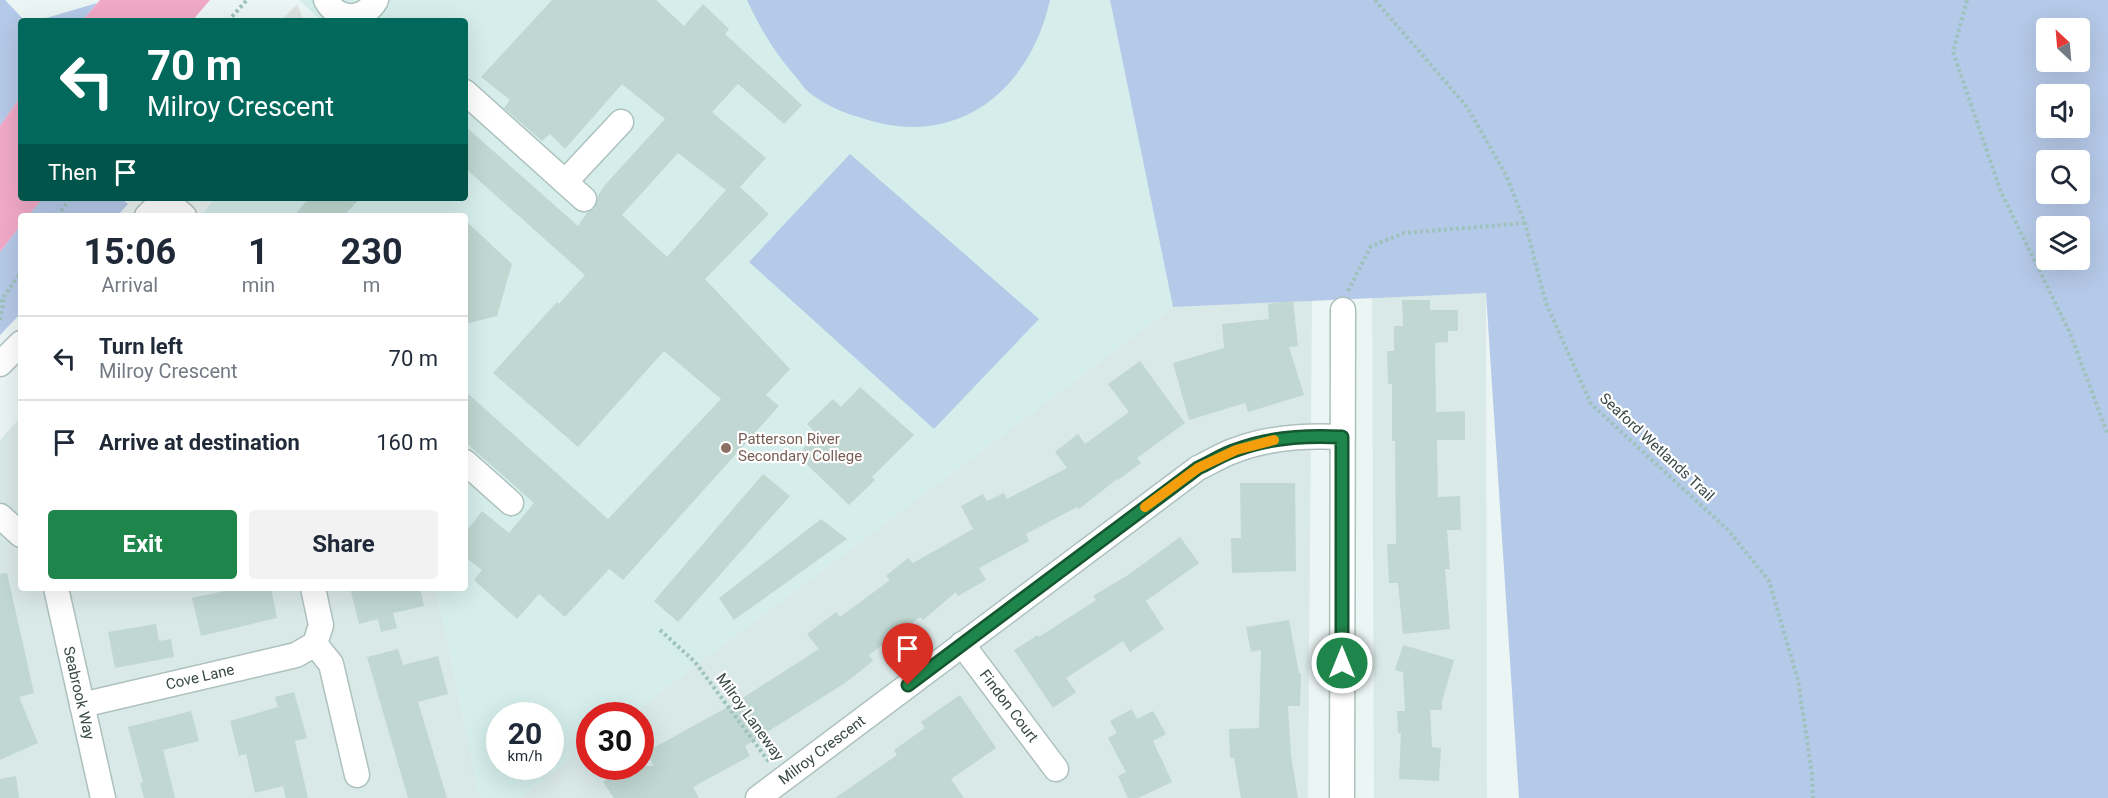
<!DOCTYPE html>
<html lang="en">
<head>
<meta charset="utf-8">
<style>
	body { margin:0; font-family:Roboto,sans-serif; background:#f2f2f3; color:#1f2937; height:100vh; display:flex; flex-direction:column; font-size:22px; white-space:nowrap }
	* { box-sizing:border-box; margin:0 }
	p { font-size:20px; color:#747a83 }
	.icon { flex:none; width:33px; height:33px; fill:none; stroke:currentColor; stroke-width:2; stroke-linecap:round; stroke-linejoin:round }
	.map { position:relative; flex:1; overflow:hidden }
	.sheet { position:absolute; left:18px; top:213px; width:450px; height:378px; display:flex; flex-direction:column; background:#fff; border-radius:6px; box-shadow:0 6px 24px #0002 }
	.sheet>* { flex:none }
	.top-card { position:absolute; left:18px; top:18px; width:450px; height:183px; border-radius:6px; box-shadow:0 6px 24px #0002; background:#00695c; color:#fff; overflow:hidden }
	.needle { width:39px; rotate:334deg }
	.controls { position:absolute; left:2036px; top:18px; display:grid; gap:12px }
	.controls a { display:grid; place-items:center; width:54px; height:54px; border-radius:6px; background:#fff; box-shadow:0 6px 24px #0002; font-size:30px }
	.speed { position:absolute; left:486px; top:702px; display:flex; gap:12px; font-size:30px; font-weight:700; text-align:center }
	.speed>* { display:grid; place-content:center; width:78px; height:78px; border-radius:50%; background:#fff; box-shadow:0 6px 24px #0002; line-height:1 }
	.speed small { font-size:15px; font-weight:400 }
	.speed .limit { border:9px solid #d22; background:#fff; color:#111 }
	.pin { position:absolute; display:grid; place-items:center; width:51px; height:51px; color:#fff; margin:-62px -26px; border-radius:50% 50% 50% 0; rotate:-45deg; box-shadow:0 0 6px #0007 }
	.pin .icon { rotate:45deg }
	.me { position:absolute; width:66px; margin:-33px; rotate:0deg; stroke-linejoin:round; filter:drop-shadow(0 0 4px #0008) }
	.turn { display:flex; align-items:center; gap:21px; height:126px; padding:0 30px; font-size:27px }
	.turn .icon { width:78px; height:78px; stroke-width:2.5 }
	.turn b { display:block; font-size:42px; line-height:51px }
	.then { display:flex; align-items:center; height:57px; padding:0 30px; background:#0003; gap:12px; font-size:22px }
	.eta { display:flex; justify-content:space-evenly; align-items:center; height:102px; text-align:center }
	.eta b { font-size:36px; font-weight:700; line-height:42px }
	.action { display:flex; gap:12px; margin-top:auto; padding:12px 30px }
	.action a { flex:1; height:69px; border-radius:6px; background:#1f864b; color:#fff; font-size:24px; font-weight:700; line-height:69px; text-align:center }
	.action a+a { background:#f2f2f3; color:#1f2937 }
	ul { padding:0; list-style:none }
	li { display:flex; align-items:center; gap:18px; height:84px; padding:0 30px; border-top:2px solid #e0e1e3 }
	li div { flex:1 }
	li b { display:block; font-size:22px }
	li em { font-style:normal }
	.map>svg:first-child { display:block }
	.residential { fill:#d9e9e7 }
	.education { fill:#d5eeeb; fill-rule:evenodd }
	.green { fill:#b5c9e8; fill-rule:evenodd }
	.parking { fill:#dfe4e3 }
	.water { fill:#f0a9c7 }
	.building { fill:#c0d7d2; fill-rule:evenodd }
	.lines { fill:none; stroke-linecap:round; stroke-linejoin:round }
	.minor-casing { stroke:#adc1bd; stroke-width:27 }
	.path { stroke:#9ec2bc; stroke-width:4; stroke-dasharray:3 3; stroke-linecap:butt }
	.minor { stroke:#fff; stroke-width:24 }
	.route-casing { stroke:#145731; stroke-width:15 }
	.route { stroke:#1f864b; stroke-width:10 }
	.slow { stroke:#f59e0b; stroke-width:10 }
	.education-dot { fill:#8d6e63; stroke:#fff; stroke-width:2 }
	.labels { text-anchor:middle; stroke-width:4.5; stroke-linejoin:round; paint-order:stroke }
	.education-label { font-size:15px; fill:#785e54; stroke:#fff; text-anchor:start }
	.street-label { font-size:15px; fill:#384946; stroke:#fff }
</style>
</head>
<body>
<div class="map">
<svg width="2108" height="798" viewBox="0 0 2108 798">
	<rect width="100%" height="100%" fill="#ebf5f4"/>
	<g class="residential">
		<path d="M 1486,293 L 1487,798 L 1374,798 L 1372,297 Z"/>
		<path d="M 1312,300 L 1308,798 L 520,798 L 589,746 L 590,766 L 640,766 L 640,716 L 630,715 L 1173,307 Z"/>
		<path d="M 21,417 L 21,588 L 436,588 L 480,798 L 0,798 L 0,440 Z"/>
	</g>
	<path class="education" d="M 299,0 L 1110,0 L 1173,307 L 630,715 L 590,716 L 589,746 L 520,798 L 480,798 L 436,588 L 465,588 L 465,216 L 200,216 L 216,198 L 465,198 L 465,21 L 322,21 ZM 500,716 L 550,716 L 550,766 L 500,766 Z"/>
	<g class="green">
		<path d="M 0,0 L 5,0 L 25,21 L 21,21 L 21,96 L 0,126 Z"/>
		<path d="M 747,0 L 1050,0 C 1030,90 958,149 865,119 C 845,113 828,107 811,94 C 805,90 801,83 796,77 C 775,53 761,30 747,0 Z"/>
		<path d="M 1110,0 L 2108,0 L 2108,798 L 1519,798 L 1486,293 L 1173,307 ZM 2046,28 L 2079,28 L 2079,62 L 2046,62 ZM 2046,94 L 2079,94 L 2079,128 L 2046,128 ZM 2046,160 L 2079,160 L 2079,194 L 2046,194 ZM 2046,226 L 2079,226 L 2079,260 L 2046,260 Z"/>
		<path d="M 97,3 L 82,21 L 36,21 Z"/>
		<path d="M 850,154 L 1039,319 L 934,429 L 749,262 Z"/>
		<path d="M 43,198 L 120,198 L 128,204 L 117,216 L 28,216 Z"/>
		<path d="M 21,225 L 21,313 L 0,335 L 0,252 Z"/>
	</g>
	<path class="parking" d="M 297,4 L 304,21 L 281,21 Z"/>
	<g class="water">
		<path d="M 100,0 L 210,0 L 192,21 L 82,21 Z"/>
		<path d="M 21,96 L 21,198 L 43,198 L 28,216 L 21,216 L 21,225 L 0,252 L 0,126 Z"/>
	</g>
	<g class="building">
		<path d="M 552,0 L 656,0 L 684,26 L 703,4 L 729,29 L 725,34 L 802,105 L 784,124 L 738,84 L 712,112 L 766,158 L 740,187 L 769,214 L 705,279 L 790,369 L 766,395 L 779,406 L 623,580 L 609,569 L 565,617 L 539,594 L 517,619 L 474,580 L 482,570 L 465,557 L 465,533 L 482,511 L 509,533 L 534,503 L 465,442 L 465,391 L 608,519 L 721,399 L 664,351 L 578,447 L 493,373 L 557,302 L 559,304 L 585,275 L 465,168 L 465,126 L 578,226 L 587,213 L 595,208 L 598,196 L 604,186 L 665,119 L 622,84 L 565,149 L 550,134 L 542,141 L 504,108 L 510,100 L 481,77 ZM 678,153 L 726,190 L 667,257 L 622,215 Z"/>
		<path d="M 309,198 L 360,198 L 344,216 L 294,216 Z"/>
		<path d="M 465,220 L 512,264 L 497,316 L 465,324 Z"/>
		<path d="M 1402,300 L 1430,300 L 1430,310 L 1458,310 L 1458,331 L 1448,331 L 1448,342 L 1435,343 L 1436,412 L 1465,411 L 1465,440 L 1437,440 L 1438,497 L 1460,496 L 1461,530 L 1447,530 L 1450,569 L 1445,569 L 1450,629 L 1403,634 L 1398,583 L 1389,583 L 1387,544 L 1396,544 L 1395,441 L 1392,441 L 1392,384 L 1388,384 L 1387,351 L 1394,351 L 1394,326 L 1403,326 Z"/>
		<path d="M 1293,301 L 1298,346 L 1289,347 L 1304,395 L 1248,412 L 1245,403 L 1189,420 L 1173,363 L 1224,348 L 1222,324 L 1269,319 L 1268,304 Z"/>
		<path d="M 1140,361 L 1185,423 L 1137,458 L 1141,463 L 1118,480 L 1117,479 L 1079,509 L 1077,507 L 1026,534 L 1029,541 L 979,568 L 986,580 L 958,596 L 956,592 L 923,620 L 920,617 L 869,655 L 873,661 L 845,683 L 745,746 L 750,756 L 693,787 L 699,798 L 614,798 L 603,782 L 627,766 L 654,766 L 646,752 L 733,704 L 819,649 L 807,634 L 836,612 L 840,617 L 890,580 L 886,576 L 908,558 L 913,563 L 973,529 L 961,506 L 983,494 L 987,501 L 1004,493 L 1007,499 L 1067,468 L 1055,452 L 1078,434 L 1085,444 L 1129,412 L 1108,384 Z"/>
		<path d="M 860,387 L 914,435 L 872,477 L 875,480 L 849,505 L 798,456 L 815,432 L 807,424 L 833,399 L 841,407 Z"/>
		<path d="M 763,474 L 790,496 L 678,622 L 654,601 Z"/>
		<path d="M 1240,483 L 1295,483 L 1296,571 L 1232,573 L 1231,538 L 1241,538 Z"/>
		<path d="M 821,519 L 847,539 L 734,620 L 719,598 Z"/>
		<path d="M 1180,537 L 1199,563 L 1146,601 L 1164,629 L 1130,652 L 1123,641 L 1066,678 L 1076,692 L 1053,708 L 1014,650 L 1038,635 L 1039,637 L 1096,600 L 1093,596 L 1128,575 Z"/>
		<path d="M 7,573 L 34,693 L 19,697 L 38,743 L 0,760 L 0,574 Z"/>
		<path d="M 238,588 L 271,588 L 277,618 L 201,636 L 192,598 Z"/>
		<path d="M 350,588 L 420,588 L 424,606 L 393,613 L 397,628 L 381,632 L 378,619 L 359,624 Z"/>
		<path d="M 1289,620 L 1299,673 L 1301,673 L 1300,706 L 1288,706 L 1291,756 L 1298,798 L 1241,798 L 1234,758 L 1230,758 L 1229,729 L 1259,728 L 1261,650 L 1251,652 L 1246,627 Z"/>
		<path d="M 156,624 L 159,641 L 171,639 L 174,657 L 115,668 L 108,632 Z"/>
		<path d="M 1403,645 L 1454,660 L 1442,701 L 1442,710 L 1430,710 L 1432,747 L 1441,748 L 1439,781 L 1399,779 L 1401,733 L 1398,733 L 1397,711 L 1405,711 L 1403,672 L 1395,670 Z"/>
		<path d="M 398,649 L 403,665 L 438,656 L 448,694 L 418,702 L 447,798 L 408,798 L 367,657 Z"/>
		<path d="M 294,692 L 307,738 L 295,741 L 308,798 L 286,798 L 283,786 L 255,793 L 246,754 L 239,756 L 230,721 L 278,707 L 275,697 Z"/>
		<path d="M 960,695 L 996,748 L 951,779 L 964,798 L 835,798 L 897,755 L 894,750 L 925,728 L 921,722 Z"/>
		<path d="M 1132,709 L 1137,719 L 1153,711 L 1166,734 L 1153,741 L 1172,782 L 1138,798 L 1128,798 L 1118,776 L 1126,772 L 1108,738 L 1117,733 L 1110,721 Z"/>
		<path d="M 191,711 L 199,741 L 163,750 L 175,798 L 144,798 L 140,783 L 143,782 L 128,727 Z"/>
		<path d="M 16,776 L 19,798 L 0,798 L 0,779 Z"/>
	</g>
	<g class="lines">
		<g class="minor-casing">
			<g id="minor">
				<path d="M 326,0 C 338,22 364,21 376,0"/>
				<path d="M 465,92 L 584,199"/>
				<path d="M 565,182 L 621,122"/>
				<path d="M 164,199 L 184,216"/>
				<path d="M 147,216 L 165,198"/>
				<path d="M 0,364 L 21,343"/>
				<path d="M 465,462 L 511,503"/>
				<path d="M 0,516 L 21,535"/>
				<path d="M 56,588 L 103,798"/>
				<path d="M 315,644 L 331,664 L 357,775"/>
				<path d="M 962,644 L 1056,769"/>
				<path d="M 82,705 L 296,655 L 315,644 L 321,625 L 313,588"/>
				<path d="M 758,798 L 1198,468 C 1211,462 1223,454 1236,450 C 1270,437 1306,435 1342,437"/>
				<path d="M 1342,798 L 1343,310"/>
			</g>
		</g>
		<g class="path">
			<path d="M 1375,0 L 1467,107 L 1506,175 L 1525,223 L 1546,303 L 1591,404 L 1728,530 L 1769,581 L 1798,680 L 1812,774 L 1813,798"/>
			<path d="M 1967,0 L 1953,52 L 2001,192 L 2070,333 L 2108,435"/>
			<path d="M 228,21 L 247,0"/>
			<path d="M 58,216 L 70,198"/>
			<path d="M 1348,291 L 1371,246 L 1404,233 L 1525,223"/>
			<path d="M 0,302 L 21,272"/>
			<path d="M 0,320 L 4,298"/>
			<path d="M 660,630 L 695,662 L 769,762"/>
		</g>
		<use href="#minor" class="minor"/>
	</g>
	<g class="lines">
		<g class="route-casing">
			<path id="route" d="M 908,685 L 1198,468 C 1211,462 1223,454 1236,450 C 1270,437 1306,435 1342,437 L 1342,663"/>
		</g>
		<use href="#route" class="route"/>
		<path class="slow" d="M 1145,507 L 1198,468 L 1236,450 L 1274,440"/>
	</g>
	<circle class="education-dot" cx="726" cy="448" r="6"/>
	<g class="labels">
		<g class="education-label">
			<text x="738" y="444">Patterson River<tspan x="738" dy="17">Secondary College</tspan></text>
		</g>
		<g class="street-label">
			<text transform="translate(1657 447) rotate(43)" y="5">Seaford Wetlands Trail</text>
			<text transform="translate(200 677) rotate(-13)" y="5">Cove Lane</text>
			<text transform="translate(79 693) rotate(77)" y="5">Seabrook Way</text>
			<text transform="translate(1009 706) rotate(53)" y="5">Findon Court</text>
			<text transform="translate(750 717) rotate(54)" y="5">Milroy Laneway</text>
			<text transform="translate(822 750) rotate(-37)" y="5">Milroy Crescent</text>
		</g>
	</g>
</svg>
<div class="controls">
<a><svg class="needle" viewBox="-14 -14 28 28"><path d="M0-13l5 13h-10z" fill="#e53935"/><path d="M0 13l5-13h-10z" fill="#747a83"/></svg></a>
<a><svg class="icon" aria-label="sound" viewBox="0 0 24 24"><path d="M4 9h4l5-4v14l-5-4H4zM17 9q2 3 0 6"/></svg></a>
<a><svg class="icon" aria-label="search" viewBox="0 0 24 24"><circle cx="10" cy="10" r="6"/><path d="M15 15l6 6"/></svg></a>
<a><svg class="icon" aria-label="layers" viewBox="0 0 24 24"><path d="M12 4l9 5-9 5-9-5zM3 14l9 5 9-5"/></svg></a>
</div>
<div class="speed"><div>20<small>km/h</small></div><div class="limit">30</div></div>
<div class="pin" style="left:908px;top:685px;background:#d93025"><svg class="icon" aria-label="arrive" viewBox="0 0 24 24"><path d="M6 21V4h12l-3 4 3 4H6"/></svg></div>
<svg class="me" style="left:1342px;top:663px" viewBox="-20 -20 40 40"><circle r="17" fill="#1f864b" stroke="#fff" stroke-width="3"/><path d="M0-11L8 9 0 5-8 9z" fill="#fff"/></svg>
<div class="top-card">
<div class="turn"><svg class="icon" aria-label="left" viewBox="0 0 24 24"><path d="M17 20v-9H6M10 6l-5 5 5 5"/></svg><div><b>70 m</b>Milroy Crescent</div></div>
<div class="then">Then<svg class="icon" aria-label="arrive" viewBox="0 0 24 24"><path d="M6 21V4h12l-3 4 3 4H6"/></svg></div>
</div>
<section class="sheet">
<div class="eta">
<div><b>15:06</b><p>Arrival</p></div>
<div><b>1</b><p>min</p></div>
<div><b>230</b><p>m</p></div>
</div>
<ul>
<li><svg class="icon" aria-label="left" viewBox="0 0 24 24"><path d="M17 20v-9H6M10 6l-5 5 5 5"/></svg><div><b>Turn left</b><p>Milroy Crescent</p></div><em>70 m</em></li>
<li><svg class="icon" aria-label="arrive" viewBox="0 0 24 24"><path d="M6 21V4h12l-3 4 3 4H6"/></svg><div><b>Arrive at destination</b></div><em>160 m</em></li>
</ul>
<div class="action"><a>Exit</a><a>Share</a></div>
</section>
</div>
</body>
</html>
